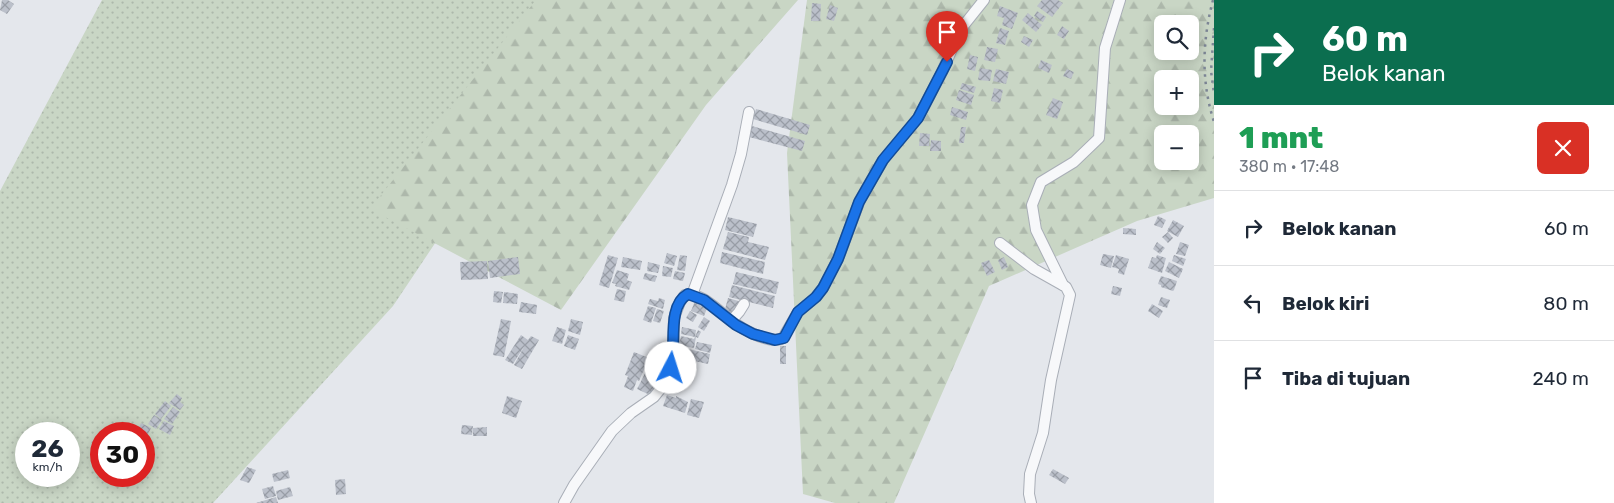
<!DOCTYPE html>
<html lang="id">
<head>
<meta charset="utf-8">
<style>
	body { margin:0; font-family:Rubik,sans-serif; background:#f2f2f3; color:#1f2937; height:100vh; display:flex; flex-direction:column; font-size:19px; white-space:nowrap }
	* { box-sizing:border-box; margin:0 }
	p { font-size:16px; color:#747a83 }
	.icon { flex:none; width:28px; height:28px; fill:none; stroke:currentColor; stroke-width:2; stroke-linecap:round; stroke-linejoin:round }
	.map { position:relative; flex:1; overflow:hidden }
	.details { display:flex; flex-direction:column; background:#fff; width:400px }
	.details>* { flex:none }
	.hud { background:#0b6e4f; color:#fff; overflow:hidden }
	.fabs { position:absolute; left:1154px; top:15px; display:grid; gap:10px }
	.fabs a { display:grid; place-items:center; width:45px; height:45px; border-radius:8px; background:#fff; box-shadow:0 2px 12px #0003; font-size:25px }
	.speed { position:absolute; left:15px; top:422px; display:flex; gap:10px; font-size:25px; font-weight:700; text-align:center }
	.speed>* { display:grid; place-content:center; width:65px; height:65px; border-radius:50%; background:#fff; box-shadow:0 2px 12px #0003; line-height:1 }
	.speed small { font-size:12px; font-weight:400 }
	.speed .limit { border:8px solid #d22; background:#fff; color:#111 }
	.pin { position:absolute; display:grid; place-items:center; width:42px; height:42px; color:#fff; margin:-51px -21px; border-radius:50% 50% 50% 0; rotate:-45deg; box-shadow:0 0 5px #0007 }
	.pin .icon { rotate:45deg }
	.me { position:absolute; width:55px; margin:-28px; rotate:5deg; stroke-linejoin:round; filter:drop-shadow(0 0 4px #0008) }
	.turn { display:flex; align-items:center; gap:18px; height:105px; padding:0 25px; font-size:22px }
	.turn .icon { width:65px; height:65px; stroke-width:2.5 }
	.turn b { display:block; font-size:35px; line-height:42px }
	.round { display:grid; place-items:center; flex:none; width:52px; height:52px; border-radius:8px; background:#f2f2f3 }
	.headline { display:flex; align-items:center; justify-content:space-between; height:85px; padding:0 25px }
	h1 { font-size:30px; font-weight:800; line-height:38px; color:#1e9e55 }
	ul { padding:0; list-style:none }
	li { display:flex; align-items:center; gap:15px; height:75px; padding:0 25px; border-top:1px solid #e0e1e3 }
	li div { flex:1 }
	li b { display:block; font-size:19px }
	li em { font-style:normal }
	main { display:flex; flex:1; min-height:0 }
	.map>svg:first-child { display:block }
	.grass { fill:url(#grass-dots); fill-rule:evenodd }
	.forest { fill:url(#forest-firs); fill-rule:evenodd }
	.building { fill:url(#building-cross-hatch) }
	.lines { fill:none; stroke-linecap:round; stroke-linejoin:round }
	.minor-casing { stroke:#a9aeb7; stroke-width:12 }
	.minor { stroke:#f7f8fa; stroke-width:10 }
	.rail { stroke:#7d8696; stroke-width:2.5; stroke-dasharray:2.5 5; stroke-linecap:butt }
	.route-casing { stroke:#114b97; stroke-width:12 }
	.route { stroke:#1a73e8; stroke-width:9 }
</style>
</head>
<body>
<main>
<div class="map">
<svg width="1214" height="503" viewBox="0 0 1214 503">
	<defs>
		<pattern id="grass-dots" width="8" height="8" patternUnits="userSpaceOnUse" patternTransform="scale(1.25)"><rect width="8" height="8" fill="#c9d6c5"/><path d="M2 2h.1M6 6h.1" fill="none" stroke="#adb8ab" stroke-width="1.8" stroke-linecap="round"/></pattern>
		<pattern id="forest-firs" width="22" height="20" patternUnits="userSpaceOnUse" patternTransform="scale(1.25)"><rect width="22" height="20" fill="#c9d6c5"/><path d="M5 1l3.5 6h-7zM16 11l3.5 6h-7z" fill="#adb8ab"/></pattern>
		<pattern id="building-cross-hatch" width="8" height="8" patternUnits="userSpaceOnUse" patternTransform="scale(1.25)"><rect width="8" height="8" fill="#bbc0ca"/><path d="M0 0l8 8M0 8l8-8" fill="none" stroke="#989da6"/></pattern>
	</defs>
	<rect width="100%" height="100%" fill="#e4e7ec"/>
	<path class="grass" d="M 102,0 L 598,0 L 393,306 L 213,503 L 0,503 L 0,191 ZM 26,434 L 69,434 L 69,476 L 26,476 ZM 101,434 L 144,434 L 144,476 L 101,476 Z"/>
	<g class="forest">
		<path d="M 536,0 L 798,0 L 706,105 L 561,310 L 370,209 Z"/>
		<path d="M 807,0 L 1214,0 L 1214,198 L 1137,221 L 989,286 L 894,503 L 835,503 L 803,494 L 787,153 ZM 1162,24 L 1190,24 L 1190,51 L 1162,51 ZM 1162,79 L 1190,79 L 1190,106 L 1162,106 ZM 1162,134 L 1190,134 L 1190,161 L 1162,161 Z"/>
	</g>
	<g class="building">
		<path d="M 2,0 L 8,0 L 14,4 L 7,14 L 0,10 Z"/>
		<path d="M 1042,0 L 1058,0 L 1063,3 L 1052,17 L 1037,6 Z"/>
		<path d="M 812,3 L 821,4 L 820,21 L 811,21 Z"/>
		<path d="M 830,5 L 838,8 L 834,21 L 826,19 Z"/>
		<path d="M 1000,6 L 1018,13 L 1012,29 L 1002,25 L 1004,18 L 997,16 Z"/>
		<path d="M 1037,11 L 1046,17 L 1043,22 L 1034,16 Z"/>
		<path d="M 1028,13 L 1042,25 L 1036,32 L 1022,20 Z"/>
		<path d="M 1062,26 L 1069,31 L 1064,39 L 1057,35 Z"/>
		<path d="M 1000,28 L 1009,31 L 1005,45 L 996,43 Z"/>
		<path d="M 1024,36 L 1033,40 L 1029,47 L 1021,42 Z"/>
		<path d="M 987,47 L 998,49 L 995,62 L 984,60 Z"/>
		<path d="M 970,55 L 978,57 L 975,71 L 967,69 Z"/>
		<path d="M 1041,60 L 1052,65 L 1049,73 L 1038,68 Z"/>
		<path d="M 980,68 L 992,70 L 990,81 L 978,80 Z"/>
		<path d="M 996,69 L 1009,72 L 1006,84 L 993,81 Z"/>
		<path d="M 1067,69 L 1074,72 L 1071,79 L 1063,76 Z"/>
		<path d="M 962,83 L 976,87 L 974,93 L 960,89 Z"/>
		<path d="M 994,88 L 1003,90 L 1000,103 L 991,101 Z"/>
		<path d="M 959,90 L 974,95 L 971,105 L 956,100 Z"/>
		<path d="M 1053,98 L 1063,102 L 1057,119 L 1046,115 Z"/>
		<path d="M 952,107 L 968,112 L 966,120 L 950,115 Z"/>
		<path d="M 756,109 L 810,125 L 807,135 L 753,119 Z"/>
		<path d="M 752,126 L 805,141 L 802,151 L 749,137 Z"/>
		<path d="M 961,127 L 966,127 L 964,143 L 959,143 Z"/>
		<path d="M 920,133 L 930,134 L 929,146 L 919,146 Z"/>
		<path d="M 931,140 L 941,141 L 941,151 L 930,151 Z"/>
		<path d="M 1158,216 L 1166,220 L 1162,228 L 1154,225 Z"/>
		<path d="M 728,217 L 757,224 L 753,237 L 725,230 Z"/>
		<path d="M 1173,220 L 1184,226 L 1178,237 L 1167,231 Z"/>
		<path d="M 1123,228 L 1136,229 L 1136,235 L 1123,234 Z"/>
		<path d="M 728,232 L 749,237 L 748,242 L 769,247 L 765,260 L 723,249 Z"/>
		<path d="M 1168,232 L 1173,238 L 1168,243 L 1162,237 Z"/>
		<path d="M 1157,242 L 1165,248 L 1160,254 L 1153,249 Z"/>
		<path d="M 1180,242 L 1189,245 L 1185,256 L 1176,254 Z"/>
		<path d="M 722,252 L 765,262 L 763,274 L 720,263 Z"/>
		<path d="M 667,253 L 677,256 L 674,266 L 664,263 Z"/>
		<path d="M 1103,254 L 1114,256 L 1111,268 L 1100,265 Z"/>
		<path d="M 608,255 L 618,258 L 609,288 L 599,285 Z"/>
		<path d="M 680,255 L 687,256 L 685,271 L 677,270 Z"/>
		<path d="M 1116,255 L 1129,259 L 1124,275 L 1118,273 L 1119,269 L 1112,267 Z"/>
		<path d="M 1157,255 L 1166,258 L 1162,273 L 1148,268 L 1152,257 L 1156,258 Z"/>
		<path d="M 1174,255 L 1186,259 L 1183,266 L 1172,261 Z"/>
		<path d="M 518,257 L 520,274 L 490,278 L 488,261 Z"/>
		<path d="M 623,257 L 642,261 L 640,270 L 621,267 Z"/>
		<path d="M 1004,257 L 1008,267 L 1002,270 L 998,260 Z"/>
		<path d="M 989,260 L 995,272 L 987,276 L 981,263 Z"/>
		<path d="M 487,261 L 488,279 L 461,280 L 460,262 Z"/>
		<path d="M 648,262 L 660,265 L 658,273 L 647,271 Z"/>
		<path d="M 1169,262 L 1183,269 L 1179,278 L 1165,271 Z"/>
		<path d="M 663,266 L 673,268 L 671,277 L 662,276 Z"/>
		<path d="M 617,270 L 629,274 L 627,280 L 632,282 L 629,290 L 615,286 L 616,284 L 612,283 Z"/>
		<path d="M 675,271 L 685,273 L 683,281 L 673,279 Z"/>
		<path d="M 736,272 L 779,282 L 776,294 L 733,284 Z"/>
		<path d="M 645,273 L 657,276 L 655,282 L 643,279 Z"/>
		<path d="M 1161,276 L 1177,281 L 1174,290 L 1173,291 L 1161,287 L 1161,285 L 1158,284 Z"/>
		<path d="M 732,285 L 775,296 L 773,308 L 729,297 Z"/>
		<path d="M 1113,286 L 1122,288 L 1120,296 L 1111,294 Z"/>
		<path d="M 617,289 L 626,291 L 624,302 L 614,300 Z"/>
		<path d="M 494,291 L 503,292 L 501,303 L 493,302 Z"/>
		<path d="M 504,292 L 518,294 L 517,304 L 503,303 Z"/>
		<path d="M 1161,297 L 1170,300 L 1167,308 L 1158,305 Z"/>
		<path d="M 659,298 L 665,300 L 663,309 L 648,304 L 650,299 L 658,301 Z"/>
		<path d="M 728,298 L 742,302 L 733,315 L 724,313 Z"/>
		<path d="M 695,301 L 708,306 L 704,316 L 691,311 Z"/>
		<path d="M 521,302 L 537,305 L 536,314 L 519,312 Z"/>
		<path d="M 1152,304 L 1163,311 L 1159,318 L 1148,311 Z"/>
		<path d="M 648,306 L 656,308 L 651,323 L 643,320 Z"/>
		<path d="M 657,309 L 664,311 L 660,323 L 653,321 Z"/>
		<path d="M 690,311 L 697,315 L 693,322 L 686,318 Z"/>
		<path d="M 704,317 L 710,321 L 704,331 L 698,327 Z"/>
		<path d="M 501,319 L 511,321 L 504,357 L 493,355 Z"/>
		<path d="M 571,319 L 583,322 L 580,335 L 568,331 Z"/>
		<path d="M 557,327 L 566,330 L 562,344 L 552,341 Z"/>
		<path d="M 682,327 L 696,330 L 695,337 L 681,334 Z"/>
		<path d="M 698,330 L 701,332 L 698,338 L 696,337 L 694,348 L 679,345 L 681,336 L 694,339 Z"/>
		<path d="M 521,335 L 528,340 L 531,336 L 539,340 L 522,369 L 514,365 L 525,345 L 513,364 L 505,360 Z"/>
		<path d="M 568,335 L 579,339 L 575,350 L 564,346 Z"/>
		<path d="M 697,342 L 712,345 L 710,353 L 695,349 Z"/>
		<rect x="780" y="346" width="6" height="18"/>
		<path d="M 688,349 L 710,354 L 708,364 L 685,359 Z"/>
		<path d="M 634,352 L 649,358 L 639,381 L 637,380 L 633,391 L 624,387 L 628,376 L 625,375 Z"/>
		<path d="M 654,356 L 667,362 L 650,395 L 637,389 Z"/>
		<path d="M 177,394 L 182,398 L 180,402 L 184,405 L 180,410 L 169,403 Z"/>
		<path d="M 667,395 L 676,398 L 676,396 L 688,402 L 685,413 L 663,406 Z"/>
		<path d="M 507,396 L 522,401 L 516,418 L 502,413 Z"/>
		<path d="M 691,399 L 704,402 L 699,418 L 687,415 Z"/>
		<path d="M 165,401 L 171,406 L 161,419 L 155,414 Z"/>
		<path d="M 173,407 L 180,412 L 172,424 L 164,419 Z"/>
		<path d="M 154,415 L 162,420 L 156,429 L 148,424 Z"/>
		<path d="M 164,421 L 174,426 L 170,435 L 159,429 Z"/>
		<path d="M 141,423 L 151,428 L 147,436 L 137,432 Z"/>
		<path d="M 462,425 L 473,426 L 472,435 L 461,434 Z"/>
		<path d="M 487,427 L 487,436 L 473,436 L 473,428 Z"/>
		<path d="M 247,467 L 256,470 L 249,483 L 240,480 Z"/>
		<path d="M 1053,469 L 1069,478 L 1065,484 L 1049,475 Z"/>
		<path d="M 288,470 L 290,478 L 274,482 L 272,474 Z"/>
		<path d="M 345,479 L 346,494 L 336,495 L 335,480 Z"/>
		<path d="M 273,486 L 276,496 L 265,499 L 262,489 Z"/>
		<path d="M 290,487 L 293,496 L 278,500 L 277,496 L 279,496 L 277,496 L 276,491 Z"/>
		<path d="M 276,497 L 278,503 L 256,503 Z"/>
	</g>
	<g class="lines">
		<g class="minor-casing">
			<g id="minor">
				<path d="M 1000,243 L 1034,269 L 1066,287 L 1070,295 L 1051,380 L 1043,433 L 1030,474 L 1029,494 L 1031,503"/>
				<path d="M 1063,285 L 1036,230 L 1032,205 L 1041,182 L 1074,162 L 1099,138 L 1105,48 L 1120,0"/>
				<path d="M 692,295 L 732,185 L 741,154 L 749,112"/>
				<path d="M 731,321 L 739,312 L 744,304"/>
				<path d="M 564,503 L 574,485 L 612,431 L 631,413 L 654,397 L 662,387 L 673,361 L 674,318 L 680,302 L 685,295 C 701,290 723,316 736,324 C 746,331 756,336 768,339 C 774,340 778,341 783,338 L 798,312 L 816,297 L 823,288 L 838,259 L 860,200 L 883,160 L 918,118 L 942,72 L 958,35 L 964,25 L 984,0"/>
			</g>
		</g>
		<use href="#minor" class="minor"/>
		<g class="rail">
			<path d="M 1213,0 C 1202,42 1201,81 1214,122"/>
			<path d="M 1214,28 L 1211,71 L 1214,93"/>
		</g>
	</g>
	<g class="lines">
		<g class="route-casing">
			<path id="route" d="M 671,368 C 677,348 666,306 688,294 L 704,300 L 736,325 L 753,334 L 775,340 L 784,338 L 798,312 L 816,297 L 823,288 L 838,259 L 859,202 L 883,160 L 918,118 L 947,62"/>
		</g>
		<use href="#route" class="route"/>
	</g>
</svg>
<div class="fabs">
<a><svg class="icon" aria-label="search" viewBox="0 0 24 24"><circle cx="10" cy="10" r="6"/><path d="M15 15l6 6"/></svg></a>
<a>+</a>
<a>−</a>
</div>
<div class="speed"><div>26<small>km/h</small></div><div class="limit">30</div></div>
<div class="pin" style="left:947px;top:62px;background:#d93025"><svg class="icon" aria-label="arrive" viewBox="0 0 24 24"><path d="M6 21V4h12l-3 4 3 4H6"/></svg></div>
<svg class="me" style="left:671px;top:368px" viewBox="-20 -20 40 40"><circle r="19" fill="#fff"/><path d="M0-13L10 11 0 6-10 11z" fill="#1a73e8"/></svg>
</div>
<section class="details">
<div class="hud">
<div class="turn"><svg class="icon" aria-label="right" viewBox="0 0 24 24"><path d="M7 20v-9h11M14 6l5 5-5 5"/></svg><div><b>60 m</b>Belok kanan</div></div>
</div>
<div class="headline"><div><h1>1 mnt</h1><p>380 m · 17:48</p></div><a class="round" style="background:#d93025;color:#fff"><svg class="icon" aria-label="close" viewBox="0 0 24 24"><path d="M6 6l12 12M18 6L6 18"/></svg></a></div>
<ul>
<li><svg class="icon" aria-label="right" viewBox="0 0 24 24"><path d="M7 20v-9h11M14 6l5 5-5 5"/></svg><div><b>Belok kanan</b></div><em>60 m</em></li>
<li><svg class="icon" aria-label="left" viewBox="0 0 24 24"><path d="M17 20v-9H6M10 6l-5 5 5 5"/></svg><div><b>Belok kiri</b></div><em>80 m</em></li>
<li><svg class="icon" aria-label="arrive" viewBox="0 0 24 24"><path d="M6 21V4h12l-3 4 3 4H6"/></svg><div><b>Tiba di tujuan</b></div><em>240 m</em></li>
</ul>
</section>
</main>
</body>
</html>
